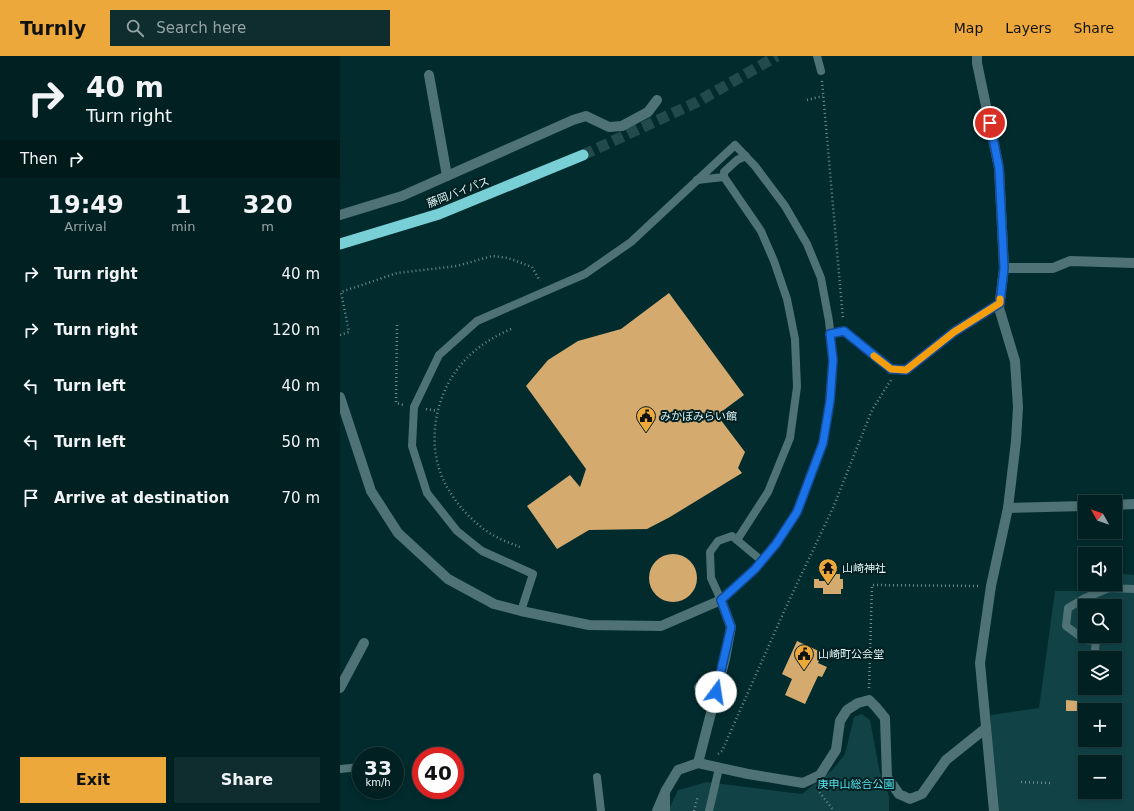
<!DOCTYPE html>
<html lang="en">
<head>
<meta charset="utf-8">
<style>
	body { margin:0; font-family:"DejaVu Sans","Noto Sans JP",sans-serif; background:#0f2d2f; color:#f1f3f6; height:100vh; display:flex; flex-direction:column; font-size:15px; white-space:nowrap }
	* { box-sizing:border-box; margin:0 }
	p { font-size:13px; color:#96a3a5 }
	.icon { flex:none; width:22px; height:22px; fill:none; stroke:currentColor; stroke-width:2; stroke-linecap:round; stroke-linejoin:round }
	.map { position:relative; flex:1; overflow:hidden }
	.side { display:flex; flex-direction:column; background:#012022; width:340px }
	.side>* { flex:none }
	.hud { background:#012022; color:#f1f3f6; overflow:hidden }
	.needle { width:26px; rotate:310deg }
	.tools { position:absolute; left:738px; top:439px; display:grid; gap:8px }
	.tools a { display:grid; place-items:center; width:44px; height:44px; border-radius:0px; background:#012022; box-shadow:0 2px 6px #0003,0 0 0 1px #233e40; font-size:20px }
	.speed { position:absolute; left:12px; top:691px; display:flex; gap:8px; font-size:20px; font-weight:700; text-align:center }
	.speed>* { display:grid; place-content:center; width:52px; height:52px; border-radius:50%; background:#012022; box-shadow:0 2px 6px #0003,0 0 0 1px #233e40; line-height:1 }
	.speed small { font-size:10px; font-weight:400 }
	.speed .limit { border:6px solid #d22; background:#fff; color:#111 }
	.pin { position:absolute; display:grid; place-items:center; width:34px; height:34px; color:#fff; margin:-17px; border:2px solid #fff; border-radius:50%; box-shadow:0 1px 4px #0007 }
	.me { position:absolute; width:44px; margin:-22px; rotate:14deg; stroke-linejoin:round; filter:drop-shadow(0 0 3px #0008) }
	.turn { display:flex; align-items:center; gap:14px; height:84px; padding:0 20px; font-size:18px }
	.turn .icon { width:52px; height:52px; stroke-width:2.5 }
	.turn b { display:block; font-size:28px; line-height:34px }
	.then { display:flex; align-items:center; height:38px; padding:0 20px; background:#0003; gap:8px; font-size:15px }
	.eta { display:flex; justify-content:space-evenly; align-items:center; height:68px; text-align:center }
	.eta b { font-size:24px; font-weight:800; line-height:28px }
	.action { display:flex; gap:8px; margin-top:auto; padding:8px 20px }
	.action a { flex:1; height:46px; border-radius:0px; background:#eda83c; color:#111; font-size:16px; font-weight:800; line-height:46px; text-align:center }
	.action a+a { background:#0f2d2f; color:#f1f3f6 }
	ul { padding:0; list-style:none }
	li { display:flex; align-items:center; gap:12px; height:56px; padding:0 20px }
	li div { flex:1 }
	li b { display:block; font-size:15px }
	li em { font-style:normal }
	header { display:flex; align-items:center; gap:24px; box-sizing:border-box; height:56px; padding:0 20px; background:#eda83c; color:#111 }
	header strong { font-size:19px }
	nav { display:flex; gap:22px; margin-inline-start:auto; font-size:14px }
	.search { width:280px; height:36px; background:#0f2d2f; display:flex; align-items:center; gap:10px; box-sizing:border-box; padding:0 14px; border-radius:0px; color:#96a3a5; font-size:15px }
	main { display:flex; flex:1; min-height:0 }
	.map>svg:first-child { display:block }
	.green { fill:#104246; fill-rule:evenodd }
	.building { fill:#d5aa6f }
	.lines { fill:none; stroke-linecap:round; stroke-linejoin:round }
	.trunk-tunnel { stroke:#22494b; stroke-width:11; stroke-dasharray:11 5.5; stroke-linecap:butt }
	.path { stroke:#6c8b8d; stroke-width:2.5; stroke-dasharray:1 3; stroke-linecap:butt }
	.service { stroke:#4e7275; stroke-width:8 }
	.minor { stroke:#4e7275; stroke-width:10 }
	.tertiary { stroke:#4e7275; stroke-width:10 }
	.trunk { stroke:#78d0d6; stroke-width:11 }
	.route-casing { stroke:#114b97; stroke-width:10 }
	.route { stroke:#1a73e8; stroke-width:7 }
	.slow { stroke:#f59e0b; stroke-width:7 }
	.labels { text-anchor:middle; stroke-width:4; stroke-linejoin:round; paint-order:stroke }
	.street-label { font-size:11px; fill:#e0f4f6; stroke:#032022 }
	.poi-label { font-size:11px; fill:#e0f4f6; stroke:#032022; text-anchor:start }
	.park-label { font-size:11px; fill:#59e8f2; stroke:#032022 }
</style>
</head>
<body>
<header>
<strong>Turnly</strong>
<div class="search"><svg class="icon" aria-label="search" viewBox="0 0 24 24"><circle cx="10" cy="10" r="6"/><path d="M15 15l6 6"/></svg>Search here</div>
<nav><a>Map</a><a>Layers</a><a>Share</a></nav>
</header>
<main>
<section class="side">
<div class="hud">
<div class="turn"><svg class="icon" aria-label="right" viewBox="0 0 24 24"><path d="M7 20v-9h11M14 6l5 5-5 5"/></svg><div><b>40 m</b>Turn right</div></div>
<div class="then">Then<svg class="icon" aria-label="right" viewBox="0 0 24 24"><path d="M7 20v-9h11M14 6l5 5-5 5"/></svg></div>
</div>
<div class="eta">
<div><b>19:49</b><p>Arrival</p></div>
<div><b>1</b><p>min</p></div>
<div><b>320</b><p>m</p></div>
</div>
<ul>
<li><svg class="icon" aria-label="right" viewBox="0 0 24 24"><path d="M7 20v-9h11M14 6l5 5-5 5"/></svg><div><b>Turn right</b></div><em>40 m</em></li>
<li><svg class="icon" aria-label="right" viewBox="0 0 24 24"><path d="M7 20v-9h11M14 6l5 5-5 5"/></svg><div><b>Turn right</b></div><em>120 m</em></li>
<li><svg class="icon" aria-label="left" viewBox="0 0 24 24"><path d="M17 20v-9H6M10 6l-5 5 5 5"/></svg><div><b>Turn left</b></div><em>40 m</em></li>
<li><svg class="icon" aria-label="left" viewBox="0 0 24 24"><path d="M17 20v-9H6M10 6l-5 5 5 5"/></svg><div><b>Turn left</b></div><em>50 m</em></li>
<li><svg class="icon" aria-label="arrive" viewBox="0 0 24 24"><path d="M6 21V4h12l-3 4 3 4H6"/></svg><div><b>Arrive at destination</b></div><em>70 m</em></li>
</ul>
<div class="action"><a>Exit</a><a>Share</a></div>
</section>
<div class="map">
<svg width="794" height="755" viewBox="0 0 794 755">
	<rect width="100%" height="100%" fill="#012b2d"/>
	<g class="green">
		<path d="M 775,517 L 794,519 L 794,755 L 659,755 L 651,672 L 651,659 L 699,652 L 715,535 L 744,535 L 745,526 L 745,528 L 775,528 ZM 745,550 L 775,550 L 775,580 L 745,580 ZM 745,602 L 775,602 L 775,632 L 745,632 ZM 745,654 L 775,654 L 775,684 L 745,684 ZM 745,706 L 775,706 L 775,736 L 745,736 Z"/>
		<path d="M 522,658 L 530,664 L 540,717 L 549,740 L 549,755 L 328,755 L 338,734 L 367,726 L 462,738 L 493,713 L 505,698 L 514,661 Z"/>
	</g>
	<g class="building">
		<path d="M 329,237 L 404,339 L 377,359 L 405,396 L 398,412 L 402,417 L 330,461 L 307,473 L 249,474 L 217,493 L 187,450 L 230,419 L 240,431 L 246,413 L 186,330 L 208,304 L 238,285 L 281,273 Z"/>
		<circle cx="333" cy="522" r="24"/>
		<path d="M 484,518 L 500,518 L 500,523 L 503,523 L 503,533 L 501,533 L 501,538 L 483,538 L 483,532 L 474,532 L 474,523 L 479,523 L 479,525 L 485,525 Z"/>
		<path d="M 457,585 L 483,597 L 478,607 L 487,611 L 482,621 L 478,620 L 465,648 L 445,639 L 452,623 L 442,618 Z"/>
		<path d="M 726,644 L 737,645 L 737,655 L 726,655 Z"/>
	</g>
	<g class="lines">
		<path class="trunk-tunnel" d="M 243,99 L 357,46 L 437,0"/>
		<g class="path">
			<path d="M 482,25 L 503,263"/>
			<path d="M 467,44 L 483,40"/>
			<path d="M 57,269 L 56,347 L 64,349"/>
			<path d="M 171,273 C 155,280 140,289 128,301 C 97,331 85,383 103,423 C 111,441 125,458 140,470 C 151,480 167,486 180,491"/>
			<path d="M 0,279 L 9,276 L 1,236 L 57,217 L 117,210 L 152,200 L 168,202 L 192,211 L 200,225"/>
			<path d="M 86,353 L 98,355"/>
			<path d="M 529,632 L 532,529 L 639,530"/>
			<path d="M 378,698 L 382,695 L 446,551 L 493,452 L 532,354 L 551,324"/>
			<path d="M 681,726 L 711,727"/>
			<path d="M 477,733 L 494,755"/>
			<path d="M 354,755 L 358,740"/>
		</g>
		<g class="service">
			<path d="M 477,0 L 481,15"/>
			<path d="M 357,124 L 384,121"/>
			<path d="M 490,278 L 504,275 L 551,313 L 566,314 L 614,275 L 660,247"/>
			<path d="M 397,484 L 428,436 L 450,382 L 457,331 L 455,283 L 447,243 L 434,205 L 421,175 L 384,121 L 384,116 L 397,104 L 406,100"/>
			<path d="M 181,555 L 193,518 L 142,495 L 117,475 L 87,437 L 72,390 L 74,351 L 99,299 L 137,265 L 245,218 L 291,186 L 395,89 L 415,110 L 445,150 L 467,188 L 481,222 L 489,265 L 493,304 L 490,345 L 483,387 L 457,456 L 436,488 L 415,513 L 381,544 L 371,522 L 370,496 L 378,485 L 392,480 L 422,505"/>
			<path d="M 754,602 L 756,585 L 745,584 L 726,570 L 728,552 L 745,542 L 769,532 L 794,533"/>
			<path d="M 358,631 L 376,636"/>
			<path d="M 0,713 L 21,711"/>
			<path d="M 257,721 L 261,755"/>
			<path d="M 326,755 L 326,738"/>
			<path d="M 369,755 L 379,712"/>
		</g>
		<g class="minor">
			<path d="M 637,0 L 637,7 L 659,112 L 664,212 L 659,252 L 675,305 L 678,351 L 676,385 L 668,452 L 651,530 L 640,607 L 654,755"/>
			<path d="M 89,19 L 107,120"/>
			<path d="M 0,159 L 62,140 L 233,64 L 246,60 L 269,71 L 282,70 L 308,56 L 317,44"/>
			<path d="M 664,212 L 713,212 L 730,205 L 794,207"/>
			<path d="M 775,449 L 794,448"/>
			<path d="M 668,452 L 745,450"/>
			<path d="M 0,632 L 24,587"/>
			<path d="M 317,755 L 326,734 L 338,714 L 358,707 L 408,718 L 463,727 L 480,719 L 496,694 L 500,665 L 507,654 L 518,647 L 529,644 L 536,651 L 545,662 L 547,721 L 559,738 L 570,743 L 582,738 L 606,704 L 646,672"/>
		</g>
		<path class="tertiary" d="M 0,341 L 31,435 L 58,477 L 108,523 L 154,548 L 181,555 L 249,569 L 321,570 L 381,544 L 391,571 L 385,603 L 358,707"/>
		<path class="trunk" d="M 0,188 L 99,158 L 243,99"/>
	</g>
	<g class="lines">
		<g class="route-casing">
			<path id="route" d="M 376,636 L 391,571 L 381,544 L 415,513 L 436,488 L 457,456 L 483,387 L 490,345 L 493,304 L 490,278 L 504,275 L 551,313 L 566,314 L 614,276 L 660,247 L 664,212 L 659,112 L 650,67"/>
		</g>
		<use href="#route" class="route"/>
		<path class="slow" d="M 534,300 L 551,313 L 566,314 L 614,276 L 660,247 L 660,243"/>
	</g>
	<defs>
		<g id="civic-pin" transform="scale(1)"><path d="M0 17L-7.5 6A9.5 9.5 0 1 1 7.5 6Z" fill="#eda83c" stroke="#032022"/><path d="M-.6-6.5H3V-4.5H.6V-3L4-1V1h2V6H-6V1h2V-1L-.6-3ZM-1.2 2.5V6h2.4V2.5Z" fill="#111"/></g>
		<g id="temple-pin" transform="scale(1)"><path d="M0 17L-7.5 6A9.5 9.5 0 1 1 7.5 6Z" fill="#eda83c" stroke="#032022"/><path d="M0-6L5-2H3V0L6.5 2.5H4V6H1.5V3h-3V6H-4V2.5H-6.5L-3 0V-2H-5Z" fill="#111"/></g>
	</defs>
	<g fill-rule="evenodd">
		<use href="#civic-pin" x="306" y="360"/>
		<use href="#temple-pin" x="488" y="512"/>
		<use href="#civic-pin" x="464" y="598"/>
	</g>
	<g class="labels">
		<g class="street-label">
			<text transform="translate(118 136) rotate(-21)" y="4">藤岡バイパス</text>
		</g>
		<g class="poi-label">
			<text x="320" y="364">みかぼみらい館</text>
			<text x="502" y="516">山崎神社</text>
			<text x="478" y="602">山崎町公会堂</text>
		</g>
		<g class="park-label">
			<text x="516" y="732">庚申山総合公園</text>
		</g>
	</g>
</svg>
<div class="tools">
<a><svg class="needle" viewBox="-14 -14 28 28"><path d="M0-13l5 13h-10z" fill="#e53935"/><path d="M0 13l5-13h-10z" fill="#96a3a5"/></svg></a>
<a><svg class="icon" aria-label="sound" viewBox="0 0 24 24"><path d="M4 9h4l5-4v14l-5-4H4zM17 9q2 3 0 6"/></svg></a>
<a><svg class="icon" aria-label="search" viewBox="0 0 24 24"><circle cx="10" cy="10" r="6"/><path d="M15 15l6 6"/></svg></a>
<a><svg class="icon" aria-label="layers" viewBox="0 0 24 24"><path d="M12 4l9 5-9 5-9-5zM3 14l9 5 9-5"/></svg></a>
<a>+</a>
<a>−</a>
</div>
<div class="speed"><div>33<small>km/h</small></div><div class="limit">40</div></div>
<div class="pin" style="left:650px;top:67px;background:#d93025"><svg class="icon" aria-label="arrive" viewBox="0 0 24 24"><path d="M6 21V4h12l-3 4 3 4H6"/></svg></div>
<svg class="me" style="left:376px;top:636px" viewBox="-20 -20 40 40"><circle r="19" fill="#fff"/><path d="M0-13L10 11 0 6-10 11z" fill="#1a73e8"/></svg>
</div>
</main>
</body>
</html>
